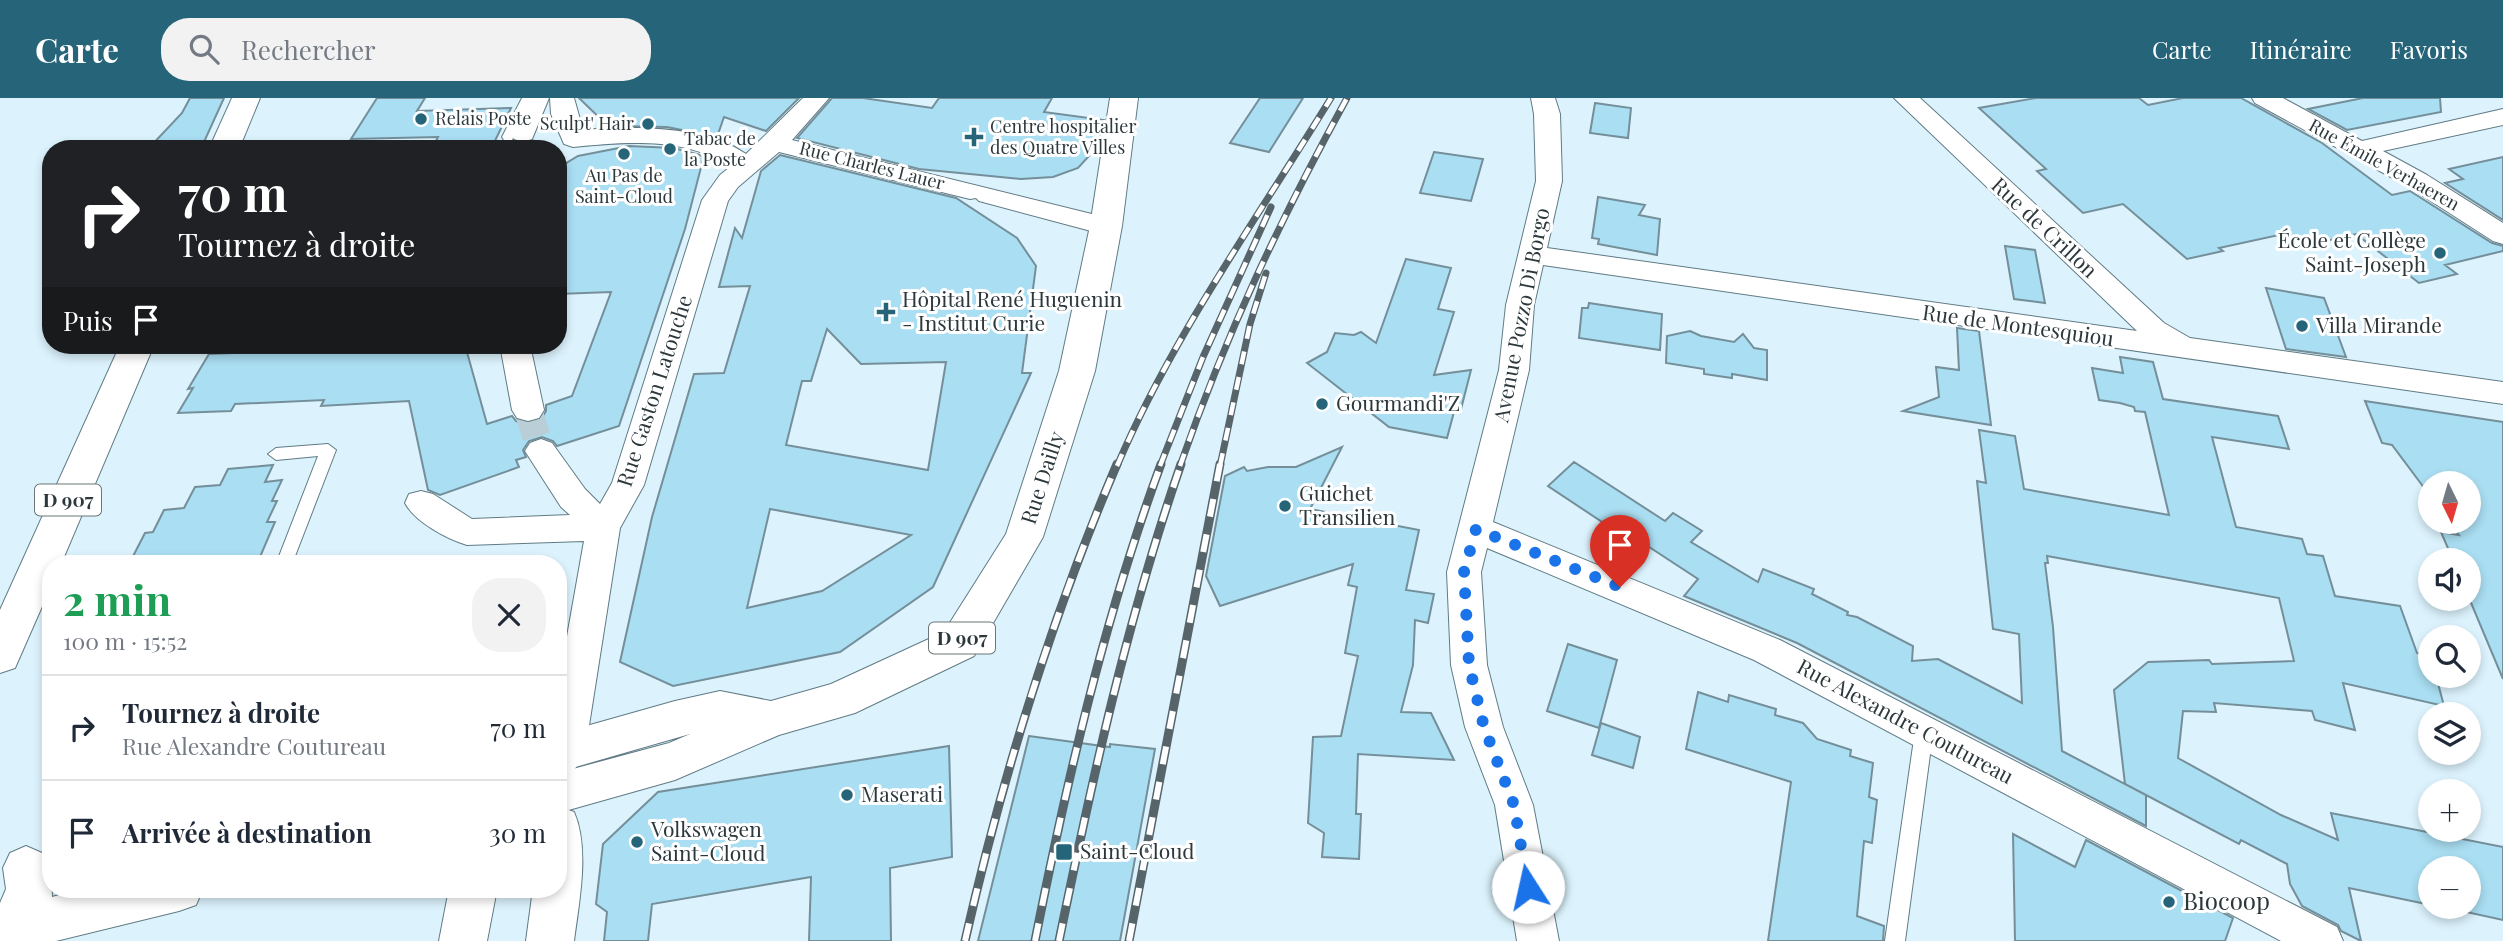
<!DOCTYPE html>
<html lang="fr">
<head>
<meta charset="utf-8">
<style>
	body { margin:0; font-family:"Playfair Display",serif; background:#f2f2f3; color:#1f2937; height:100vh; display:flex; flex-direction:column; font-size:26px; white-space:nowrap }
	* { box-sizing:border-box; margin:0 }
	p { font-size:23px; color:#747a83 }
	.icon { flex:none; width:38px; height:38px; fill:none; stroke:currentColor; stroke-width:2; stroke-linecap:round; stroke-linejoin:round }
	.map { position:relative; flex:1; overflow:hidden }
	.drawer { position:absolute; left:42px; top:457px; width:525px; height:343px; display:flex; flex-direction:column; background:#fff; border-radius:28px; box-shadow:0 4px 10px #0003 }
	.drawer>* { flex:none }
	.hud { position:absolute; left:42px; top:42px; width:525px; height:214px; border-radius:28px; box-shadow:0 4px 10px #0003; background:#202124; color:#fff; overflow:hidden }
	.needle { width:46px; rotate:175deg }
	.buttons { position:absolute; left:2418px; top:373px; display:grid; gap:14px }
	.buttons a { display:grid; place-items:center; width:63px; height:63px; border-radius:50%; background:#fff; box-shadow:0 4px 10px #0003; font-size:35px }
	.pin { position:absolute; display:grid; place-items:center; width:60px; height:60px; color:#fff; margin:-72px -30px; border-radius:50% 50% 50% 0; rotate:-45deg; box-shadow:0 0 7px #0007 }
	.pin .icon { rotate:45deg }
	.me { position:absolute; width:77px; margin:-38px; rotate:350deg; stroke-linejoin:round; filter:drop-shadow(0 0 5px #0008) }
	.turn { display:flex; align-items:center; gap:24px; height:147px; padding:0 21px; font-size:32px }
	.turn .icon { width:91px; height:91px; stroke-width:2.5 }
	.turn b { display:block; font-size:49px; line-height:60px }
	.then { display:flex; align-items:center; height:66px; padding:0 21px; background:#0003; gap:14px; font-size:26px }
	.round { display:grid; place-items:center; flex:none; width:74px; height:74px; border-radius:28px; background:#f2f2f3 }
	.headline { display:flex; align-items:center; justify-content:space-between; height:119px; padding:0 21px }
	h1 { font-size:42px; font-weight:700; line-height:52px; color:#1e9e55 }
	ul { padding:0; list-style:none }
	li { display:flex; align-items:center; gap:21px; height:105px; padding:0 21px; border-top:2px solid #e0e1e3 }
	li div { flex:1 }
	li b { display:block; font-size:26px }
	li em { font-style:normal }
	header { display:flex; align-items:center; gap:42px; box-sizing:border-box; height:98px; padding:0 35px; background:#256479; color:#fff }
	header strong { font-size:33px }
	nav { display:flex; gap:38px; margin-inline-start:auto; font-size:24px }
	.search { width:490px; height:63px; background:#f2f2f3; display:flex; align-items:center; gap:18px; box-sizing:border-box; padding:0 24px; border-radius:28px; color:#747a83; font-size:26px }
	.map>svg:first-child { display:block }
	.building { fill:#aadef2; stroke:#748f9a; stroke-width:2; fill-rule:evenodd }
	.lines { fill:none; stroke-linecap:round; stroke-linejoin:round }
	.minor-tunnel { stroke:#b9ced6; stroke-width:28; stroke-dasharray:28 14; stroke-linecap:butt }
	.service-casing { stroke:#607b85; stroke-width:2 }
	.minor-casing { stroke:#607b85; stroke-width:2 }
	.secondary-casing { stroke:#607b85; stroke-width:2 }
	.primary-casing { stroke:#607b85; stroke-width:2 }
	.service { fill:#fff; fill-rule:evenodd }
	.minor { fill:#fff; fill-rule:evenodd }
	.secondary { fill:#fff; fill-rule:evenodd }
	.primary { fill:#fff; fill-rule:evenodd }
	.rail-far1-casing { stroke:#57656b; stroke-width:7 }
	.rail-casing { stroke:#57656b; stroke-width:9 }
	.rail-far1 { stroke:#fff; stroke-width:4.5; stroke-dasharray:13; stroke-linecap:butt }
	.rail { stroke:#fff; stroke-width:6; stroke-dasharray:18; stroke-linecap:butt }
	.route { stroke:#1a73e8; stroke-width:12; stroke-dasharray:0 21.6 }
	.poi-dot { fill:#256479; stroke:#fff; stroke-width:2.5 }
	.labels { text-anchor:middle; stroke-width:6; stroke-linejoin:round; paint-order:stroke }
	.far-poi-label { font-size:18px; fill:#2c383c; stroke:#fff; text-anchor:start }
	.far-street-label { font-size:18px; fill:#2c383c; stroke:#fff }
	.shield { fill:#fff; stroke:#6b7476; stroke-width:2 }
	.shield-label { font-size:19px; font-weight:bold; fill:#2c383c }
	.street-label { font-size:21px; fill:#2c383c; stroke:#fff }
	.poi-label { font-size:21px; fill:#2c383c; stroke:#fff; text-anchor:start }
	.near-poi-label { font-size:24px; fill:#2c383c; stroke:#fff; text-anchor:start }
</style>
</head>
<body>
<header>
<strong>Carte</strong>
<div class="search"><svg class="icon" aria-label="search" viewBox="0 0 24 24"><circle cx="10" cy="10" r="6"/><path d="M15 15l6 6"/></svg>Rechercher</div>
<nav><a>Carte</a><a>Itinéraire</a><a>Favoris</a></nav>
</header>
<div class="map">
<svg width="2503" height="843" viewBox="0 0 2503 843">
	<rect width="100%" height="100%" fill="#dcf3fd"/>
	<g class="building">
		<path d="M 190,0 L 224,0 L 204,44 L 198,51 L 148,51 L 182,15 Z"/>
		<path d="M 377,0 L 425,0 L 417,13 L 511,10 L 491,51 L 432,51 L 438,39 L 351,41 Z"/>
		<path d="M 579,0 L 799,0 L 766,33 L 724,19 L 717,39 L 667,29 L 608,28 Z"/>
		<path d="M 832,0 L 863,0 L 932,10 L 939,0 L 1052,0 L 1044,14 L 1104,22 L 1100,46 L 1078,70 L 1053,79 L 1021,81 L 919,71 L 797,40 Z"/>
		<path d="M 1260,0 L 1303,0 L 1269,54 L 1230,45 Z"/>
		<path d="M 2036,0 L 2139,0 L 2148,7 L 2183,0 L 2241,0 L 2322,45 L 2392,97 L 2410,93 L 2492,145 L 2503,148 L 2503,153 L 2445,167 L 2457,176 L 2419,185 L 2356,136 L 2305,148 L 2288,135 L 2219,150 L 2223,153 L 2187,161 L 2123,106 L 2083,115 L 2037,73 L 2046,71 L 1979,10 Z"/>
		<path d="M 2363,0 L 2440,0 L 2441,14 L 2347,32 L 2308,11 Z"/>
		<path d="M 1595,5 L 1631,10 L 1628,40 L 1590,35 Z"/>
		<path d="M 629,48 L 674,50 L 704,58 L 685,131 L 619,328 L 557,348 L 553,343 L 542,339 L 529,343 L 523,352 L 526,359 L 516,362 L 519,369 L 440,397 L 428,392 L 409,303 L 321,308 L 324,302 L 235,306 L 231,313 L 178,315 L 193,290 L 188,291 L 209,256 L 234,255 L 236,252 L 345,247 L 465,247 L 487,326 L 512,318 L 516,323 L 527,326 L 540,323 L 546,313 L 546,307 L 572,298 L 611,194 L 558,196 L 558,70 L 578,58 Z"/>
		<path d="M 1434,54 L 1483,61 L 1471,103 L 1420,95 Z"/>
		<path d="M 780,57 L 956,100 L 1017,140 L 1036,168 L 1022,275 L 1031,275 L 933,489 L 840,554 L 673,588 L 620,564 L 652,419 L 694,276 L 724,275 L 750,188 L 719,189 L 735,130 L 742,140 L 761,73 ZM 827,231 L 861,266 L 946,264 L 928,372 L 786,347 L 802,283 L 811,283 ZM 770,411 L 911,437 L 822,493 L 747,510 Z"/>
		<path d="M 2503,59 L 2503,122 L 2445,85 L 2463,81 L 2449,71 Z"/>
		<path d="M 1598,99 L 1645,107 L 1639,117 L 1660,121 L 1657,157 L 1598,146 L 1599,141 L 1592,140 Z"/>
		<path d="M 2005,148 L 2035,152 L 2045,205 L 2014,201 Z"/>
		<path d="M 1406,161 L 1451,170 L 1438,211 L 1454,214 L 1434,277 L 1471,272 L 1460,315 L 1454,314 L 1447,340 L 1389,329 L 1307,265 L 1327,254 L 1335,235 L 1354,237 L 1361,234 L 1376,245 Z"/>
		<path d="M 2266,190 L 2324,200 L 2346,259 L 2286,251 Z"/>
		<path d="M 1589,205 L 1662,216 L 1660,252 L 1579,240 L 1582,210 L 1588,210 Z"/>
		<path d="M 1957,230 L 1979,233 L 1991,327 L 1903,313 L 1939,299 L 1936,269 L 1959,272 Z"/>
		<path d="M 1690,233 L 1701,238 L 1734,244 L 1743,236 L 1754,250 L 1767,252 L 1767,282 L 1732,276 L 1732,280 L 1704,276 L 1704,271 L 1666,265 L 1667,238 Z"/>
		<path d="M 2120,259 L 2153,264 L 2163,301 L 2278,318 L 2289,351 L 2212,339 L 2236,429 L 2302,441 L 2307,456 L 2323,458 L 2335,498 L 2400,508 L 2417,555 L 2431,558 L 2431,578 L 2436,578 L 2444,608 L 2343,585 L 2355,632 L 2315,622 L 2312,613 L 2214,605 L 2216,614 L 2183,613 L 2178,660 L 2281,717 L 2338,742 L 2331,715 L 2503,749 L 2503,822 L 2439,808 L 2469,808 L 2469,770 L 2431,770 L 2431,807 L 2349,790 L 2361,843 L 2341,833 L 2338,827 L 2302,808 L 2290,786 L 2287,766 L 2241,742 L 2239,746 L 2125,686 L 2114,592 L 2148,564 L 2209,562 L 2212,566 L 2294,563 L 2279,500 L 2047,458 L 2048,465 L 2045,465 L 2053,529 L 2062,653 L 2146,697 L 2146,728 L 1797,545 L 1684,498 L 1698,481 L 1646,447 L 1636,456 L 1611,440 L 1617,434 L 1548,388 L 1574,364 L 1665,423 L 1673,415 L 1702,433 L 1691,444 L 1758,484 L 1763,471 L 1814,491 L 1812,496 L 1848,514 L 1847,517 L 1857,519 L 1913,548 L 1912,563 L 1938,561 L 2022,605 L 2019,536 L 1993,531 L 1977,383 L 1986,385 L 1979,332 L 2015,338 L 2024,391 L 2169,417 L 2145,314 L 2135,313 L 2134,309 L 2120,305 L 2099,302 L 2092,270 L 2123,275 Z"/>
		<path d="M 2365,303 L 2503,324 L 2503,581 L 2469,500 L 2469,462 L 2453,462 L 2441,434 L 2459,437 L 2449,424 L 2469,424 L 2469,385 L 2431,385 L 2431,399 L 2392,347 L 2382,345 Z"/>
		<path d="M 1342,349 L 1310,411 L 1419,432 L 1406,492 L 1434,496 L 1428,525 L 1415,522 L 1413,567 L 1401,614 L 1431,615 L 1454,662 L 1358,656 L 1356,716 L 1361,716 L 1359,761 L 1322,759 L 1324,735 L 1308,725 L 1313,639 L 1341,638 L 1358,558 L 1345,555 L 1357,489 L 1348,487 L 1353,466 L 1220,508 L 1206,478 L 1225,378 L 1244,369 L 1247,373 L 1268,369 L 1296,369 Z"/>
		<path d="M 273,367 L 265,384 L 282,382 L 272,403 L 277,403 L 267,424 L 275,424 L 257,466 L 129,466 L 145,435 L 153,434 L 164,412 L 184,410 L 195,389 L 220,387 L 228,371 Z"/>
		<path d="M 1568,546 L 1617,562 L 1599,630 L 1547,613 Z"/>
		<path d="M 1698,594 L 1728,604 L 1729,597 L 1776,611 L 1775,617 L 1803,625 L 1817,641 L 1851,652 L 1850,658 L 1873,665 L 1869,699 L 1877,702 L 1872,745 L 1864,743 L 1857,818 L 1884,828 L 1883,843 L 1768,843 L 1791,684 L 1686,651 Z"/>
		<path d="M 1601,625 L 1640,639 L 1633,670 L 1592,657 Z"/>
		<path d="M 1029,638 L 1110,649 L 1110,646 L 1155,651 L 1120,843 L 978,843 Z"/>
		<path d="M 949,648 L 952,759 L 890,770 L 891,843 L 809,843 L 811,779 L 652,806 L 648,843 L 604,843 L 607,814 L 596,806 L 603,746 L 658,694 Z"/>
		<path d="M 2013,736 L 2075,769 L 2086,742 L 2233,820 L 2225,843 L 2015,843 Z"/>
	</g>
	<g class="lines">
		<g class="minor-tunnel">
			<path d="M 516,51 L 523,36"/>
			<path d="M 528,312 L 541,353"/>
		</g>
		<g class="service-casing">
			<g id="service">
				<path d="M 522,0 L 534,0 L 512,42 L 504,42 L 502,39 Z"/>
				<path d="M 328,346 L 336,352 L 292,466 L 276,466 L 318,358 L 276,362 L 268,356 L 276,350 Z"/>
				<path d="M 1924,626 L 1930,629 L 1933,634 L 1905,843 L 1885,843 L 1915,634 L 1918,629 Z"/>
			</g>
		</g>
		<g class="minor-casing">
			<g id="minor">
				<path d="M 525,0 L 549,0 L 532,41 L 523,44 L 514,41 L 510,36 Z"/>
				<path d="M 550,0 L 574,0 L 583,32 C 631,28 705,27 746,56 L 803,0 L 829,0 L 792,42 L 1116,122 L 1120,128 L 1116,134 L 1106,137 L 979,103 L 976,100 L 970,101 L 779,54 L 738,89 L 728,103 L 644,387 L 620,430 L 585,653 L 571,678 L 558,683 L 558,589 L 584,443 L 467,447 C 447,441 415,424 405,405 L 409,396 L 421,393 L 433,396 L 472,421 L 570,417 L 561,409 L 525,353 L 530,345 L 541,341 L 552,345 L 585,391 L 600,406 L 612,385 L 702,102 L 720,77 L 730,69 C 687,38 623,44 573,49 L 564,46 L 551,16 Z"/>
				<path d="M 1531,0 L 1555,0 L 1560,16 L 1562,83 L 1547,150 L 2137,233 L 1894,0 L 1920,0 L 2164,225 L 2190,240 L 2503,284 L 2503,306 L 1543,167 L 1534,207 L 1529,272 L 1493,424 L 1780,542 L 2337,829 L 2343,843 L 2281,843 L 1754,562 L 1487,450 L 1481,474 L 1487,567 L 1503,629 L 1533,707 L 1559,843 L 1517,843 L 1495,707 L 1465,629 L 1451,567 L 1447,474 L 1499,272 L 1506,207 L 1536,83 L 1534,16 Z"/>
				<path d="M 2252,0 L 2283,0 L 2362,43 L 2503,11 L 2503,27 L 2383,53 L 2427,77 L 2503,125 L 2503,146 L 2493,143 L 2409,89 L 2255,5 Z"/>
				<path d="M 500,247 L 530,247 L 544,312 L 539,320 L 528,323 L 517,320 L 512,312 Z"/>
			</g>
		</g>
		<g class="secondary-casing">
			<g id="secondary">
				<path d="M 558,708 L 574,714 C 590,750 579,805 574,843 L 526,843 L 533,791 L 558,791 Z"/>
				<path d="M 449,791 L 497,791 L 487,843 L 439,843 Z"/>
			</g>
		</g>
		<g class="primary-casing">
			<g id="primary">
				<path d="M 232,0 L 260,0 L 239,51 L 209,51 Z"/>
				<path d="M 1110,0 L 1138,0 L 1122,128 L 1095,273 L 1043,439 L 974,558 L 855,615 L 779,637 L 675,682 L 558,715 L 558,675 L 669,645 L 690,636 L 558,674 L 558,636 L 675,603 L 720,593 L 771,603 L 831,586 L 944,534 L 1006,436 L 1059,273 L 1090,128 Z"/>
				<path d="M 120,247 L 154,247 L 61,466 L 51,466 L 51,488 L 15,570 L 0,575 L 0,512 Z"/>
				<path d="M 26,748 L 42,755 L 51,775 L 52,799 L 81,791 L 203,791 L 196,807 L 179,813 L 56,843 L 0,843 L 0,805 L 6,791 L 3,770 L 10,755 Z"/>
			</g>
		</g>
		<use href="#service" class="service"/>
		<use href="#minor" class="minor"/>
		<use href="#secondary" class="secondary"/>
		<use href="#primary" class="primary"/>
		<g class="rail-far1-casing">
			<g id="rail-far1">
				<path d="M 1117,368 C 1173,237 1257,121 1331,0"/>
				<path d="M 1160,368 L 1203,259 L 1271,109"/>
				<path d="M 1180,368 C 1226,236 1280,122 1347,0"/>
				<path d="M 1220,368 L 1250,226 L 1266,175"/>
			</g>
		</g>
		<g class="rail-casing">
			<g id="rail">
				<path d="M 965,843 C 1002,679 1051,521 1117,366"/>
				<path d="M 1035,843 C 1067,682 1104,521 1161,366"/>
				<path d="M 1059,843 C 1092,682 1127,522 1181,366"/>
				<path d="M 1129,843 L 1220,366"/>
			</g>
		</g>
		<use href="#rail-far1" class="rail-far1"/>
		<use href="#rail" class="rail"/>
	</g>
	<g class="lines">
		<path class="route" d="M 1528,789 L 1514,707 L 1484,629 L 1469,567 L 1464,474 L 1476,431 L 1620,489"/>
	</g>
	<g class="poi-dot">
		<circle cx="421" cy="21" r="7"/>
		<circle cx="648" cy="26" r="7"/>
		<path d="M970.5 28.5h7v7h7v7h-7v7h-7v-7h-7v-7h7z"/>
		<circle cx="670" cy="51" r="7"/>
		<circle cx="624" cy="56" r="7"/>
		<circle cx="2440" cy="155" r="7"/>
		<path d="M882.5 203.5h7v7h7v7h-7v7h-7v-7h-7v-7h7z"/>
		<circle cx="2302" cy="228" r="7"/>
		<circle cx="1322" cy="306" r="7"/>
		<circle cx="1285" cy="408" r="7"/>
		<circle cx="847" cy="697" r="7"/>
		<circle cx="637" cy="744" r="7"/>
		<rect x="1055" y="745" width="18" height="18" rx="3.5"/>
		<circle cx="2169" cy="804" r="7"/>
	</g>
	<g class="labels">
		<g class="far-poi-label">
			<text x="435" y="27">Relais Poste</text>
			<text x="634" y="32" text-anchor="end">Sculpt' Hair</text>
			<text x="990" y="35">Centre hospitalier<tspan x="990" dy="21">des Quatre Villes</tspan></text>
			<text x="684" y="47">Tabac de<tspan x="684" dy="21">la Poste</tspan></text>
			<text x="624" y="84" text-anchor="middle">Au Pas de<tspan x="624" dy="21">Saint-Cloud</tspan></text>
		</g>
		<g class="far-street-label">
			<text transform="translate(2384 67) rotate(29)" y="6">Rue Émile Verhaeren</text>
			<text transform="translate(872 68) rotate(14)" y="6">Rue Charles Lauer</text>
		</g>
		<g class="shield">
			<rect x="35" y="386.5" width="66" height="31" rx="5"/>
			<rect x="929" y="524.5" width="66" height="31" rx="5"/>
		</g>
		<g class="shield-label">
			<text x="68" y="409">D 907</text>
			<text x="962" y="547">D 907</text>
		</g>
		<g class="street-label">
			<text transform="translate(2044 130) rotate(43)" y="7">Rue de Crillon</text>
			<text transform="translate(1522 217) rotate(-79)" y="7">Avenue Pozzo Di Borgo</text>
			<text transform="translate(2018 228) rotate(8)" y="7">Rue de Montesquiou</text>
			<text transform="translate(655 293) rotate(-72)" y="7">Rue Gaston Latouche</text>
			<text transform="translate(1043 380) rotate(-72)" y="7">Rue Dailly</text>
			<text transform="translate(1905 624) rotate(28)" y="7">Rue Alexandre Coutureau</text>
		</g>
		<g class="poi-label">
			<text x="2426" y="150" text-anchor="end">École et Collège<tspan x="2426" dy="24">Saint-Joseph</tspan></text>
			<text x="902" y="209">Hôpital René Huguenin<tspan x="902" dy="24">- Institut Curie</tspan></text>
			<text x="2316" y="235">Villa Mirande</text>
			<text x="1336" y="313">Gourmandi'Z</text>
			<text x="1299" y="403">Guichet<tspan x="1299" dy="24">Transilien</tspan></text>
			<text x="861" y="704">Maserati</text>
			<text x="651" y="739">Volkswagen<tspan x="651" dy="24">Saint-Cloud</tspan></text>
			<text x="1080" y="761">Saint-Cloud</text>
		</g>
		<g class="near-poi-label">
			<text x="2183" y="812">Biocoop</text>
		</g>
	</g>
</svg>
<div class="buttons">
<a><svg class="needle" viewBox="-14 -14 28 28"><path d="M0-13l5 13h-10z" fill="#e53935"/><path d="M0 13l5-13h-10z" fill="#747a83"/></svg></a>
<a><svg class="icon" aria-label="sound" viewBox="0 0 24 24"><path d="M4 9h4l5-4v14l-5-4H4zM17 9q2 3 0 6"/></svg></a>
<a><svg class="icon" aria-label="search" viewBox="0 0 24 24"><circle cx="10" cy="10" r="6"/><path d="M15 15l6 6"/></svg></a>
<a><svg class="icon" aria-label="layers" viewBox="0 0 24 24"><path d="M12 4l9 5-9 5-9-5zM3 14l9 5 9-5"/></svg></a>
<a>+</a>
<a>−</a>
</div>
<div class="pin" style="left:1620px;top:489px;background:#d93025"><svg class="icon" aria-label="arrive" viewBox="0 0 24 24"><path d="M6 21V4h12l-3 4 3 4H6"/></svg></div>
<svg class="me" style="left:1528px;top:789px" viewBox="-20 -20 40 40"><circle r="19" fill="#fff"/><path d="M0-13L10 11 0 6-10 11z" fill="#1a73e8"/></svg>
<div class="hud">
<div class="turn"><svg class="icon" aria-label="right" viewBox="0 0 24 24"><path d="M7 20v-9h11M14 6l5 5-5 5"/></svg><div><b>70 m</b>Tournez à droite</div></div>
<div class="then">Puis<svg class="icon" aria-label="arrive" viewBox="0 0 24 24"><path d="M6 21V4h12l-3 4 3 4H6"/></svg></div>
</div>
<section class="drawer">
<div class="headline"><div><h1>2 min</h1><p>100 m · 15:52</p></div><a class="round"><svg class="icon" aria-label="close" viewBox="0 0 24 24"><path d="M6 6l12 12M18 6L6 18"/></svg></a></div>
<ul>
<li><svg class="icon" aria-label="right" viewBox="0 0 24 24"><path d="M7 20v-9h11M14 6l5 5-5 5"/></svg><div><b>Tournez à droite</b><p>Rue Alexandre Coutureau</p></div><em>70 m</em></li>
<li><svg class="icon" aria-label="arrive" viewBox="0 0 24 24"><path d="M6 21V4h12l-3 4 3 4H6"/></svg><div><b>Arrivée à destination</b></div><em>30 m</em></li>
</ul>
</section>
</div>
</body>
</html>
